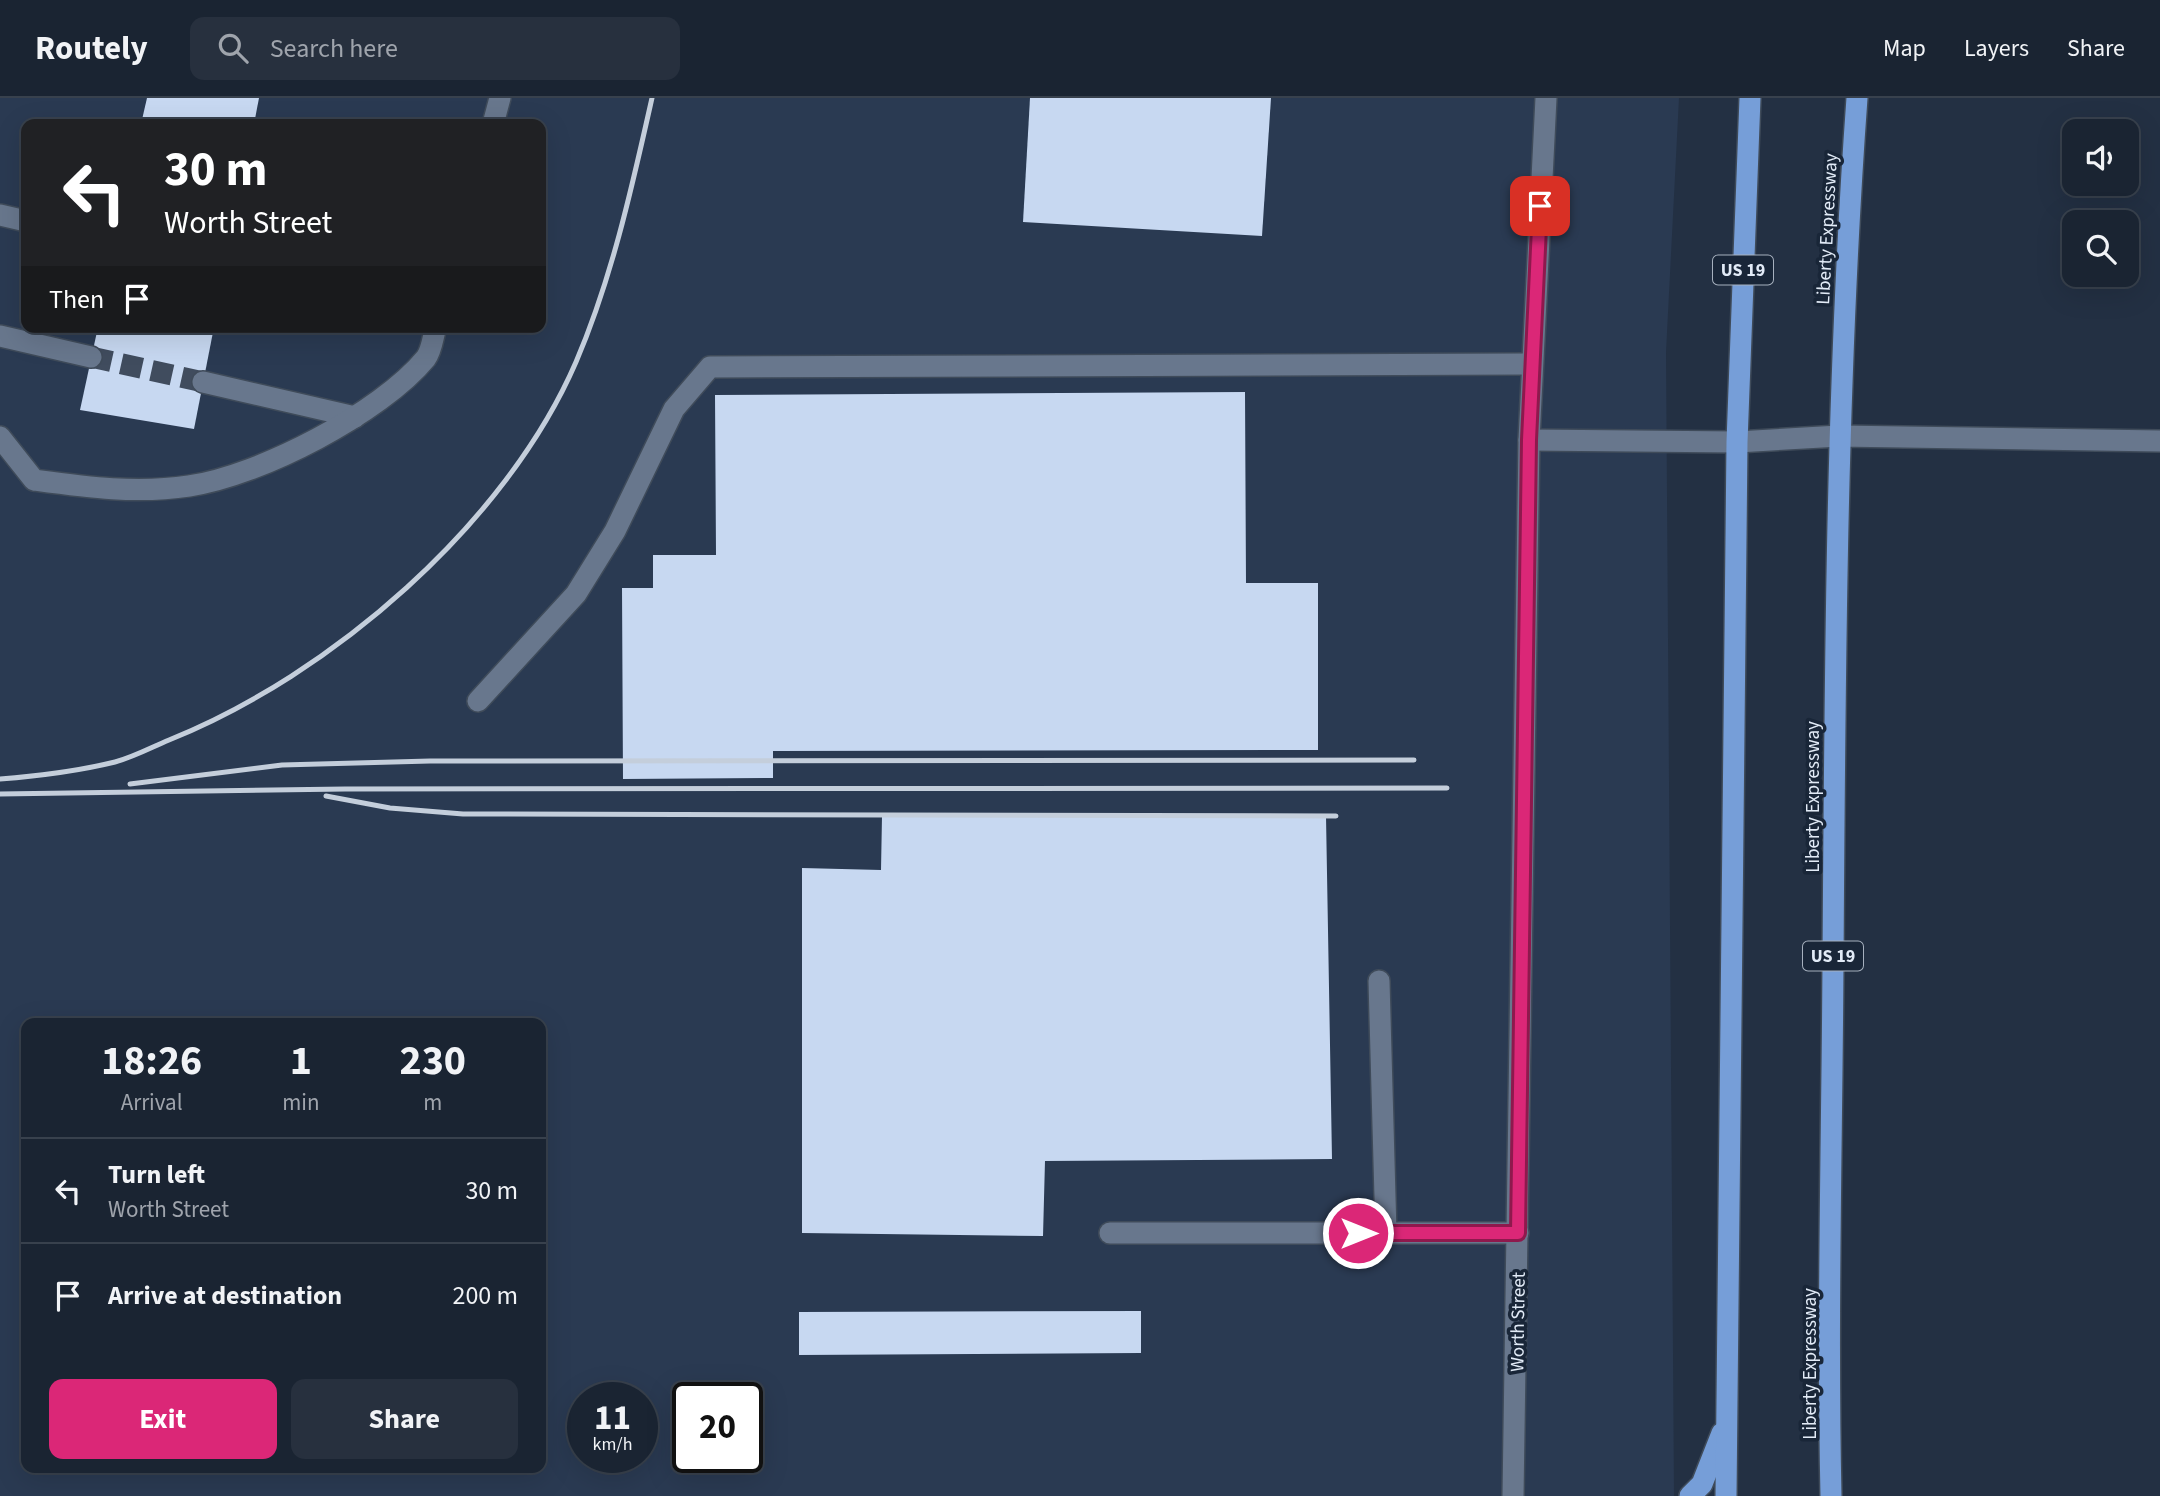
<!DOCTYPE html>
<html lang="en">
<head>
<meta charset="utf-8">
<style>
	body { margin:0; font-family:"Source Sans 3",sans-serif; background:#27303e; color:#f1f3f6; height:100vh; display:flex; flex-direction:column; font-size:26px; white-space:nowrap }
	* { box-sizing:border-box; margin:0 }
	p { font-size:23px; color:#9fa4ac }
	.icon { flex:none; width:38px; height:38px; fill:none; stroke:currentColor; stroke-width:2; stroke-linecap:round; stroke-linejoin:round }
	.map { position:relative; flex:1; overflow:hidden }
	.drawer { position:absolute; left:21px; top:920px; width:525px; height:455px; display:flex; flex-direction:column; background:#1a2432; border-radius:14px; box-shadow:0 7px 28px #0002,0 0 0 2px #38414d }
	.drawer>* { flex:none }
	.guide { position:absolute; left:21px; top:21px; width:525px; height:214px; border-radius:14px; box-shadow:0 7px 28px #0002,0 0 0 2px #38414d; background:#202124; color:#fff; overflow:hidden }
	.tools { position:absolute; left:2062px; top:21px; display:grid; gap:14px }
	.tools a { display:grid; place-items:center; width:77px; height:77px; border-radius:14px; background:#1a2432; box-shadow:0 7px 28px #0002,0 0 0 2px #38414d; font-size:35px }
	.speed { position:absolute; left:567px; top:1284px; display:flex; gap:14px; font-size:35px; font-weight:700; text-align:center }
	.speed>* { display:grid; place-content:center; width:91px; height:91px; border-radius:50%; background:#1a2432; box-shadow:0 7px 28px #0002,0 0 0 2px #38414d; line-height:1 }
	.speed small { font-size:18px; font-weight:400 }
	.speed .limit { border:4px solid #111; border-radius:10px; background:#fff; color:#111 }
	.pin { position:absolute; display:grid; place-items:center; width:60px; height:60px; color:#fff; margin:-30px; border-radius:14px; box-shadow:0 4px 10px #0006 }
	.me { position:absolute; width:77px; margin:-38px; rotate:90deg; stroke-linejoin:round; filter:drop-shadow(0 0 5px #0008) }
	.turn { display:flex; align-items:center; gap:24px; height:147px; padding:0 28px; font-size:32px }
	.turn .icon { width:91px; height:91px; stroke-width:2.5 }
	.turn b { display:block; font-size:49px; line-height:60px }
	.then { display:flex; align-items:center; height:66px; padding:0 28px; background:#0003; gap:14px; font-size:26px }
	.eta { display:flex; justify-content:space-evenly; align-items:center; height:119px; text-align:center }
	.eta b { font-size:42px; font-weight:700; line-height:49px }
	.cta { display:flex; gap:14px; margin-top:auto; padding:14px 28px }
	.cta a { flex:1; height:80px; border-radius:14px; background:#db2777; color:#fff; font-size:28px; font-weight:700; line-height:80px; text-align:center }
	.cta a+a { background:#27303e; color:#f1f3f6 }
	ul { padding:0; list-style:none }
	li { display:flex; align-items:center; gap:21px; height:105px; padding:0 28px; border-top:2px solid #38414d }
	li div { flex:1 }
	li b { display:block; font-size:26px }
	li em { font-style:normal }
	header { display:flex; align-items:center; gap:42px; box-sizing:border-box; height:98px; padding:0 35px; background:#1a2432; border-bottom:2px solid #38414d }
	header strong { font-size:33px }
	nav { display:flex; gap:38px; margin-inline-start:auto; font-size:24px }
	.search { width:490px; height:63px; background:#27303e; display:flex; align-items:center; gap:18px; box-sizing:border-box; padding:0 24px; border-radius:14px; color:#9fa4ac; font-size:26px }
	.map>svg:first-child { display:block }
	.built { fill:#2a3a52; fill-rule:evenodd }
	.building { fill:#c7d8f1 }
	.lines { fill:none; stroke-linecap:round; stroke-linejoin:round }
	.minor-tunnel { stroke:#404c5e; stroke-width:21; stroke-dasharray:21 10; stroke-linecap:butt }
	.minor-casing { stroke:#3f4b5a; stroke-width:24 }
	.highway-casing { stroke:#3f4b5a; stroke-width:24 }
	.minor { stroke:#68778d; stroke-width:21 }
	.highway { stroke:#769ed8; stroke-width:21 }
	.rail { stroke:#c4cedb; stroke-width:5 }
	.route-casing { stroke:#8e194d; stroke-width:18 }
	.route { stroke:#db2777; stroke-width:12 }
	.labels { text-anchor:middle; stroke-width:7; stroke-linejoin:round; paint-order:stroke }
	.shield { fill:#192638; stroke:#a6b0be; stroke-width:2 }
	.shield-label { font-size:18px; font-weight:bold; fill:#e2ebf7 }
	.street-label { font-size:19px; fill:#e2ebf7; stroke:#192638 }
</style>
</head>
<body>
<header>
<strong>Routely</strong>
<div class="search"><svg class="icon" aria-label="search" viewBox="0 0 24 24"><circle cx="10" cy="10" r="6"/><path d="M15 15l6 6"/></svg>Search here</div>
<nav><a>Map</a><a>Layers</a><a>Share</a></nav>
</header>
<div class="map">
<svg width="2160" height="1398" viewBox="0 0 2160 1398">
	<rect width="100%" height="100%" fill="#233043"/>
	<path class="built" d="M 0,0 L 1679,0 L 1666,254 L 1674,1398 L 0,1398 ZM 26,26 L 541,26 L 541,229 L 26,229 ZM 26,926 L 541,926 L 541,1370 L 26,1370 ZM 583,1300 L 642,1300 L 642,1360 L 583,1360 ZM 688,1300 L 747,1300 L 747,1360 L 688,1360 Z"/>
	<g class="building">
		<path d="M 147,0 L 259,0 L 254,26 L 141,26 Z"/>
		<path d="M 1030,0 L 1271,0 L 1262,138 L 1023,124 Z"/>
		<path d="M 98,229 L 214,229 L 194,331 L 80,312 Z"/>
		<path d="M 1245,294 L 1246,485 L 1318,485 L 1318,652 L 773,653 L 773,680 L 623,681 L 622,490 L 653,490 L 653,457 L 716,457 L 715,297 Z"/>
		<path d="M 882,718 L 1326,718 L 1332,1061 L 1045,1063 L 1043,1138 L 802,1135 L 802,770 L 881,772 Z"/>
		<path d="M 1141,1213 L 1141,1255 L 799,1257 L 799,1214 Z"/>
	</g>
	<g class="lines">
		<path class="minor-tunnel" d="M 91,259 L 203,284"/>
		<g class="minor-casing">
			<g id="minor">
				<path d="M 493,26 L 500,0"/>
				<path d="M 0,117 L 26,123"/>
				<path d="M 0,238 L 91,259"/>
				<path d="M 203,284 L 355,319"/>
				<path d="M 0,339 L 34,382 C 86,389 136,396 189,388 C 259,378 381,315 426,260 C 432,252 433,238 436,229"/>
				<path d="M 1529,342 L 1737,344 L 1839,338 L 2160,343"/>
				<path d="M 478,603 L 576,496 L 615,433 L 674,311 L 710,269 L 1532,266"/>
				<path d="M 1379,883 L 1386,1135"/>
				<path d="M 1110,1135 L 1518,1135"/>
				<path d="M 1513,1398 L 1529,342 L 1546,0"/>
			</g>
		</g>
		<g class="highway-casing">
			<g id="highway">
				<path d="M 1690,1398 L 1702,1386 L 1722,1335"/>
				<path d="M 1726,1398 L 1737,344 L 1750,0"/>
				<path d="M 1831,1398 C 1827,1220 1832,1042 1833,864 C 1835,576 1836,287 1857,0"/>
			</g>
		</g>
		<use href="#minor" class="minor"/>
		<use href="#highway" class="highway"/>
		<g class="rail">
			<path d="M 0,681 C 38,678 78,673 115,664 C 134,659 152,649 169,642 C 331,577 506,426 576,264 C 612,180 632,89 652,0"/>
			<path d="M 130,686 L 282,667 L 430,663 L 1414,662"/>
			<path d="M 0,696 L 345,691 L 1447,690"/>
			<path d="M 326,698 L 390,710 L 463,716 L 1336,718"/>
		</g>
	</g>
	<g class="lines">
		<g class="route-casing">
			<path id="route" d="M 1358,1135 L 1518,1135 L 1529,342 L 1540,108"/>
		</g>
		<use href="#route" class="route"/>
	</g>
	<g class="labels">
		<g class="shield">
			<rect x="1713" y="157.5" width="60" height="29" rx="5"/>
			<rect x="1803" y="843.5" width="60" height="29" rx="5"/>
		</g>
		<g class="shield-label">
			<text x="1743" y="178">US 19</text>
			<text x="1833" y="864">US 19</text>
		</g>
		<g class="street-label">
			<text transform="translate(1826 131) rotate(-87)" y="7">Liberty Expressway</text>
			<text transform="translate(1812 699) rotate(-90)" y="7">Liberty Expressway</text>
			<text transform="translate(1517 1224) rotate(-89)" y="7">Worth Street</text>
			<text transform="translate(1809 1266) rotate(-90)" y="7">Liberty Expressway</text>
		</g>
	</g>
</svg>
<div class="tools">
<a><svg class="icon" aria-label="sound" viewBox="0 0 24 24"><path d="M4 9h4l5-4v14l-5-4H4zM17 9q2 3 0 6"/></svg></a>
<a><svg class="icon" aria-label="search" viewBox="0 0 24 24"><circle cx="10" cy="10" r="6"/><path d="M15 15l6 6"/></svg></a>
</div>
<div class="speed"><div>11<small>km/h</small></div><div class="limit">20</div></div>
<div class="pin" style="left:1540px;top:108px;background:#d93025"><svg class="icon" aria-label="arrive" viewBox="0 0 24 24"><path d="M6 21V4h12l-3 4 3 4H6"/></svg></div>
<svg class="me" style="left:1358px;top:1135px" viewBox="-20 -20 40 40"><circle r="17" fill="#db2777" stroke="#fff" stroke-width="3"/><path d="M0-11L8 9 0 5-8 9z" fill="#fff"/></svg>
<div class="guide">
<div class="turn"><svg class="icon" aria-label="left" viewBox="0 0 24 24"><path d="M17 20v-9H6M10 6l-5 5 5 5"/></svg><div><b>30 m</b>Worth Street</div></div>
<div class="then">Then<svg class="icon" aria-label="arrive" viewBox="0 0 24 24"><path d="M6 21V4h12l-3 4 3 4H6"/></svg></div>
</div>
<section class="drawer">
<div class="eta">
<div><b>18:26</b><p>Arrival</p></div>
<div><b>1</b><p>min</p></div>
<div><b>230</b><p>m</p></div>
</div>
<ul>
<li><svg class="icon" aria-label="left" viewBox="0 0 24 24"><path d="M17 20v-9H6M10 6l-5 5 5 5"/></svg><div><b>Turn left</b><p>Worth Street</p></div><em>30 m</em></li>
<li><svg class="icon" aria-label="arrive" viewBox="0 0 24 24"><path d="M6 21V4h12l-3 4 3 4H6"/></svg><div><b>Arrive at destination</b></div><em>200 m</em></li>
</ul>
<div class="cta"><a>Exit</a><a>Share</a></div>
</section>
</div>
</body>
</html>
